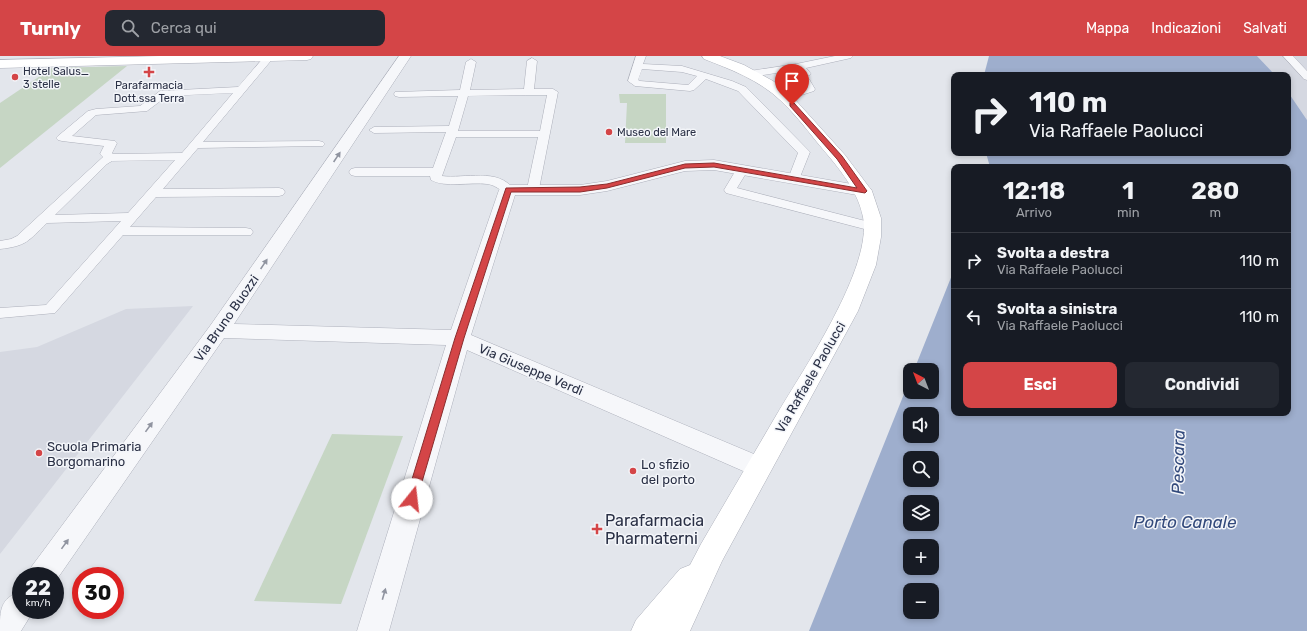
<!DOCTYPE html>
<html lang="it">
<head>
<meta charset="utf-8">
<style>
	body { margin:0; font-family:Rubik,sans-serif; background:#242831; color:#f1f3f6; height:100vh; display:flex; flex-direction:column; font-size:15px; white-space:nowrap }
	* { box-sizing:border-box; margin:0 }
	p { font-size:13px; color:#9ea1a6 }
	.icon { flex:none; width:22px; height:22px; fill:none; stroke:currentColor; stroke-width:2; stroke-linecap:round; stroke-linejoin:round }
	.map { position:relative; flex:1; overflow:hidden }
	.panel { position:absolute; left:951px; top:108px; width:340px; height:252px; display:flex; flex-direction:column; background:#171b24; border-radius:8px; box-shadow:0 2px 6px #0003 }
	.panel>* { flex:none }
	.top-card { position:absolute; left:951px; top:16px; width:340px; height:84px; border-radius:8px; box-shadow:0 2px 6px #0003; background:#171b24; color:#f1f3f6; overflow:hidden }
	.needle { width:26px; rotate:318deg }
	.tools { position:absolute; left:903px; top:307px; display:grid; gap:8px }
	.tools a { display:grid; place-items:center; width:36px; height:36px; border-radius:8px; background:#171b24; box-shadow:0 2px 6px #0003; font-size:20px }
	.speed { position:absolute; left:12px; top:511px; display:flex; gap:8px; font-size:20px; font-weight:700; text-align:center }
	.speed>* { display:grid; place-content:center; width:52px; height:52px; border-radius:50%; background:#171b24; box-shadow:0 2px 6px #0003; line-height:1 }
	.speed small { font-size:10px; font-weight:400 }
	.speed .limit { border:6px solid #d22; background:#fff; color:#111 }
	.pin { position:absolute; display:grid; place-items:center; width:34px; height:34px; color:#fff; margin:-41px -17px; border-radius:50% 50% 50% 0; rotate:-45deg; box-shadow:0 0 4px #0007 }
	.pin .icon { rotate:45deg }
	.me { position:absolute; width:44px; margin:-22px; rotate:16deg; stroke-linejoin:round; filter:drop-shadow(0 0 3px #0008) }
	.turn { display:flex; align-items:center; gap:14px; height:84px; padding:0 12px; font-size:18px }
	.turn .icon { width:52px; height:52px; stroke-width:2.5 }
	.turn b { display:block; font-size:28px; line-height:34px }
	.eta { display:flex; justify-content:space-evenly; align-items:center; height:68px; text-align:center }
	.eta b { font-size:24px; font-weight:700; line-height:28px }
	.cta { display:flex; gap:8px; margin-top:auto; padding:8px 12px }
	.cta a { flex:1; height:46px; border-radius:8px; background:#d44547; color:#fff; font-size:16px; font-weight:700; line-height:46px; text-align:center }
	.cta a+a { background:#242831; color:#f1f3f6 }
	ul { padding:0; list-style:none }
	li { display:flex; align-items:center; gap:12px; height:56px; padding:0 12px; border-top:1px solid #363941 }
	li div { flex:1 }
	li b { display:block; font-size:15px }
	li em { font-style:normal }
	header { display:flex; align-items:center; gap:24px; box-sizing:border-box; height:56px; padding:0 20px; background:#d44547; color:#fff }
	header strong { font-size:19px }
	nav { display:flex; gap:22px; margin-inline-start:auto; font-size:14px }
	.search { width:280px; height:36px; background:#242831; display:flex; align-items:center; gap:10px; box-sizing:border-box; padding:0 14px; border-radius:8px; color:#9ea1a6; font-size:15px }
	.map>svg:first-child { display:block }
	.built { fill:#d5d8e1 }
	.green { fill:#c6d6c4 }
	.water { fill:#9eaecd; fill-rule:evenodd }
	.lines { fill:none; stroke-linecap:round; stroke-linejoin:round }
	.lane-casing { stroke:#acafba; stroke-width:1 }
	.street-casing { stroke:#acafba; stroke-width:1 }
	.secondary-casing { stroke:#acafba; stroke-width:1 }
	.lane { fill:#f6f7fa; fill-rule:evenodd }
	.street { fill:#f6f7fa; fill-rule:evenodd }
	.secondary { fill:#fff; fill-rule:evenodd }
	.oneway { fill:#9094a0 }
	.route { fill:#d44547; stroke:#8a2d2e }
	.poi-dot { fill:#d44547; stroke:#f3f5f9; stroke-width:1.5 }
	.labels { text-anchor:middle; stroke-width:3; stroke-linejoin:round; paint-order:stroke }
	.far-poi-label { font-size:11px; fill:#2a3045; stroke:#f3f5f9; text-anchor:start }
	.street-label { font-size:13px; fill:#2a3045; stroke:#f3f5f9 }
	.poi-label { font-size:13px; fill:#2a3045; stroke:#f3f5f9; text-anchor:start }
	.near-poi-label { font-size:16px; fill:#2a3045; stroke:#f3f5f9; text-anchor:start }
	.near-water-label { font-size:17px; font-style:italic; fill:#32497b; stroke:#f3f5f9 }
</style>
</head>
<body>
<header>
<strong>Turnly</strong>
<div class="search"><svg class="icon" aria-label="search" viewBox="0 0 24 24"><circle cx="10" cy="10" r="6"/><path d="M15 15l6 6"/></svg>Cerca qui</div>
<nav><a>Mappa</a><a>Indicazioni</a><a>Salvati</a></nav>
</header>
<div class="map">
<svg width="1307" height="575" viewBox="0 0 1307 575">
	<rect width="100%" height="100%" fill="#e3e6ec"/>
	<g class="built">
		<path d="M 1257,0 L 1307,0 L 1307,64 L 1288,36 L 1288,19 L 1275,19 Z"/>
		<path d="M 193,250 L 0,498 L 0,296 L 37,291 L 126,253 Z"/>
	</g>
	<g class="green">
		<path d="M 127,10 L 0,112 L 0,47 L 52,12 Z"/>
		<path d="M 619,38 L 666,38 L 666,87 L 625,87 L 627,47 L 620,47 Z"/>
		<path d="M 332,378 L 403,380 L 341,548 L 254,545 Z"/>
	</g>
	<g class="water">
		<path d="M 989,0 L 1257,0 L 1275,19 L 984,19 Z"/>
		<path d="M 1288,36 L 1307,64 L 1307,575 L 809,575 L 910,323 L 910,336 L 932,336 L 932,314 L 914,314 L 954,214 L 954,357 L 1288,357 L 1288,111 L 990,111 L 986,97 L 1288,97 ZM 910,358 L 932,358 L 932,380 L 910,380 ZM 910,402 L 932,402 L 932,424 L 910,424 ZM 910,446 L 932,446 L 932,468 L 910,468 ZM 910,490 L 932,490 L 932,512 L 910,512 ZM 910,534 L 932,534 L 932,556 L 910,556 Z"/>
	</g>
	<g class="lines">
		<g class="lane-casing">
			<g id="lane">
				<path d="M 265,0 L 274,1 L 203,86 L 319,85 L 323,86 L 325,88 L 323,90 L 198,92 L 163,133 L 279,132 L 283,133 L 285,136 L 283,139 L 279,140 L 156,141 L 130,171 L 246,172 L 251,173 L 253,176 L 251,179 L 123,179 L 55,257 L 0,262 L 0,252 L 46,249 L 121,165 L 47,167 C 28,185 27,190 0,193 L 0,185 L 11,183 L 17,180 L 103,101 L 100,98 L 104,90 L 62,85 L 58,84 L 56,82 L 58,80 L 88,55 L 96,53 L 140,50 L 160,35 L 238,31 ZM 233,37 L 182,97 L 113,98 L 112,97 L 117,87 L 115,85 L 72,80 L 96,59 L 147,55 L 167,40 ZM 175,104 L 128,157 L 55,159 L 107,108 L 112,105 Z"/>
				<path d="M 636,0 L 646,0 L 643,8 L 682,10 L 732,25 L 746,31 L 810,96 L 798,126 L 790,126 L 788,123 L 798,97 L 738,35 L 706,23 L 694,34 L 690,35 L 635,30 L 628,25 ZM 642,13 L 682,16 L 697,20 L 688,29 L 640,25 L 638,24 Z"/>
				<path d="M 835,0 L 853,0 L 851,2 L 806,12 L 811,18 L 806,21 L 795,14 L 750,21 L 745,18 L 750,15 L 796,8 Z"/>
				<path d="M 1283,0 L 1293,0 L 1307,15 L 1307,24 L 1304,23 Z"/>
				<path d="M 532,2 L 537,5 L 534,33 L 553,33 L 558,36 L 539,133 L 537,136 L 529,136 L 527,133 L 538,81 L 456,81 L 442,120 C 464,123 499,111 514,134 L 512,137 C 503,139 498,129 487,128 C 470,126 445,132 431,124 L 430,120 L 355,120 L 351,119 L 349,116 L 351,113 L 355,112 L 433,112 L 446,76 L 374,77 L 369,74 L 374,71 L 449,70 L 458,40 L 399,41 L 395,40 L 394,38 L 395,36 L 460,34 L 466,6 L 471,3 L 476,6 L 470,34 L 524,33 L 527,5 ZM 526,39 L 547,39 L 540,75 L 458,75 L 468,40 Z"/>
				<path d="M 806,22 L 809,23 L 815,33 L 814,35 L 789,43 L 781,43 L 780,41 L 781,39 L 804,32 L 801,25 Z"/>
				<path d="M 742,110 L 746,111 L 748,114 L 737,132 L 877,168 L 879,171 L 877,174 L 872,175 L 726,137 L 724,134 L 736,114 L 738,111 Z"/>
			</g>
		</g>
		<g class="street-casing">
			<g id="street">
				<path d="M 399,0 L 411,0 L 234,268 L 451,274 L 499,134 L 502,130 L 508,129 L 580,129 L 607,125 L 685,105 L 714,104 L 869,131 L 872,135 L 869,139 L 863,140 L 714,114 L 685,115 L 607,135 L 580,139 L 515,139 L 471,279 L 768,404 L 772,411 L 768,418 L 759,421 L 750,418 L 467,294 L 389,575 L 357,575 L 446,289 L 224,282 L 55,526 L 55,520 L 27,520 L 32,510 L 210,270 Z"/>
				<path d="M 21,535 L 21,554 L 34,554 L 21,575 L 0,575 C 0,553 0,543 21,535 Z"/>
			</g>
		</g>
		<g class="secondary-casing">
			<g id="secondary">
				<path d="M 160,0 L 313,0 L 311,3 L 307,4 L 0,12 L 0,4 Z"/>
				<path d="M 702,0 L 720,0 L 744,9 L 773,25 L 790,38 L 845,99 L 872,135 L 881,162 L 881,181 L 876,209 L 858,255 L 722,505 L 690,575 L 631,575 L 636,564 L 680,513 L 690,509 L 701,488 C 726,445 752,401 777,358 C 803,314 873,211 863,161 C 857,131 835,108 816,85 C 805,71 793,56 780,44 C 759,24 730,13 704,3 Z"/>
			</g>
		</g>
		<use href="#lane" class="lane"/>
		<use href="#street" class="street"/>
		<use href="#secondary" class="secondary"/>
	</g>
	<defs><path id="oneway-solid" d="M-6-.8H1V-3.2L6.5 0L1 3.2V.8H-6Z"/></defs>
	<g class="oneway">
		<use href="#oneway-solid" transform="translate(337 101) rotate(-56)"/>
		<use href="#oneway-solid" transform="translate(264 208) rotate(-56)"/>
		<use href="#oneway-solid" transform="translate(149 371) rotate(-54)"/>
		<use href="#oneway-solid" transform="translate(65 488) rotate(-54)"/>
		<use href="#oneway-solid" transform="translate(384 538) rotate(-74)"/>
	</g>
	<path class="route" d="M 790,47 L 794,47 L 842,100 L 867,135 L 865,137 L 714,111 L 685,112 L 607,132 L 580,136 L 511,136 L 464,282 L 417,443 L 416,447 L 412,448 L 408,447 L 406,443 L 455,282 L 506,132 L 580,131 L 607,128 L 685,108 L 714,107 L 857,132 L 837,103 L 790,50 Z"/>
	<g class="poi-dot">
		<path d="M147 10h4v4h4v4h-4v4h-4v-4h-4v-4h4z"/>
		<circle cx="15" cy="21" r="4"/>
		<circle cx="609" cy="76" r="4"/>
		<circle cx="39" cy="397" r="4"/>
		<circle cx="633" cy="415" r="4"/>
		<path d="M595 467h4v4h4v4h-4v4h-4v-4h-4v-4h4z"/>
	</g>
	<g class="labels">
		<g class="far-poi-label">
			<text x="23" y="19">Hotel Salus_<tspan x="23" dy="13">3 stelle</tspan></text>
			<text x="149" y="33" text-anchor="middle">Parafarmacia<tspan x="149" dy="13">Dott.ssa Terra</tspan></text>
			<text x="617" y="80">Museo del Mare</text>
		</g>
		<g class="street-label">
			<text transform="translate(226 262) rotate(-55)" y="5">Via Bruno Buozzi</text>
			<text transform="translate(531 313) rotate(23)" y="5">Via Giuseppe Verdi</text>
			<text transform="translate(810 321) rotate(-60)" y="5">Via Raffaele Paolucci</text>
		</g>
		<g class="poi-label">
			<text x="47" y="395">Scuola Primaria<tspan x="47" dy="15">Borgomarino</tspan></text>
			<text x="641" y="413">Lo sfizio<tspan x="641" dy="15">del porto</tspan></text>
		</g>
		<g class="near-poi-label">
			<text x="605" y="470">Parafarmacia<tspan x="605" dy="18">Pharmaterni</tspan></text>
		</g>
		<g class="near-water-label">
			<text transform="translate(1178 406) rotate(-89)" y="6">Pescara</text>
			<text x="1185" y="472">Porto Canale</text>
		</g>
	</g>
</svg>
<div class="tools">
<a><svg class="needle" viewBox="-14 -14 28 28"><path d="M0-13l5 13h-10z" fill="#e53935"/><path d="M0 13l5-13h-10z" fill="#9ea1a6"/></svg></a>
<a><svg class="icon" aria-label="sound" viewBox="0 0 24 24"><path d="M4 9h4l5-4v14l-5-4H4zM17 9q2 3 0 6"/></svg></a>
<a><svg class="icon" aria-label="search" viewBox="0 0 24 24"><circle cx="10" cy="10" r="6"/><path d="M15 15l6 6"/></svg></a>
<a><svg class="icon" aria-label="layers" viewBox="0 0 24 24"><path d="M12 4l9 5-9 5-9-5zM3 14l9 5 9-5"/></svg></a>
<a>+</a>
<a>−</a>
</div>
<div class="speed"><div>22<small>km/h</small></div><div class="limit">30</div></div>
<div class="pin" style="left:792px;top:49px;background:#d93025"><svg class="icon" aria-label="arrive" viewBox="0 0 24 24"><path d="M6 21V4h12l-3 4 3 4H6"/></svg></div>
<svg class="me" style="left:412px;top:443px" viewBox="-20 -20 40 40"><circle r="19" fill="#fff"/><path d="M0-13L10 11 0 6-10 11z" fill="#d44547"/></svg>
<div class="top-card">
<div class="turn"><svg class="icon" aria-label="right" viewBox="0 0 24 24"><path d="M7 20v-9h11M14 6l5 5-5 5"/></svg><div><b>110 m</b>Via Raffaele Paolucci</div></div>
</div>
<section class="panel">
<div class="eta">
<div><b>12:18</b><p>Arrivo</p></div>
<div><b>1</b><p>min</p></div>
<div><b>280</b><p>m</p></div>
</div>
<ul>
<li><svg class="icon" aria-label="right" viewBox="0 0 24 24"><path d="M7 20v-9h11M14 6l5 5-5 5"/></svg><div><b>Svolta a destra</b><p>Via Raffaele Paolucci</p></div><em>110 m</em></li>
<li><svg class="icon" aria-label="left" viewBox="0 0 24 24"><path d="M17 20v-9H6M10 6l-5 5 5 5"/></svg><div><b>Svolta a sinistra</b><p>Via Raffaele Paolucci</p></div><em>110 m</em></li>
</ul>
<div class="cta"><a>Esci</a><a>Condividi</a></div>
</section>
</div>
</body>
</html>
